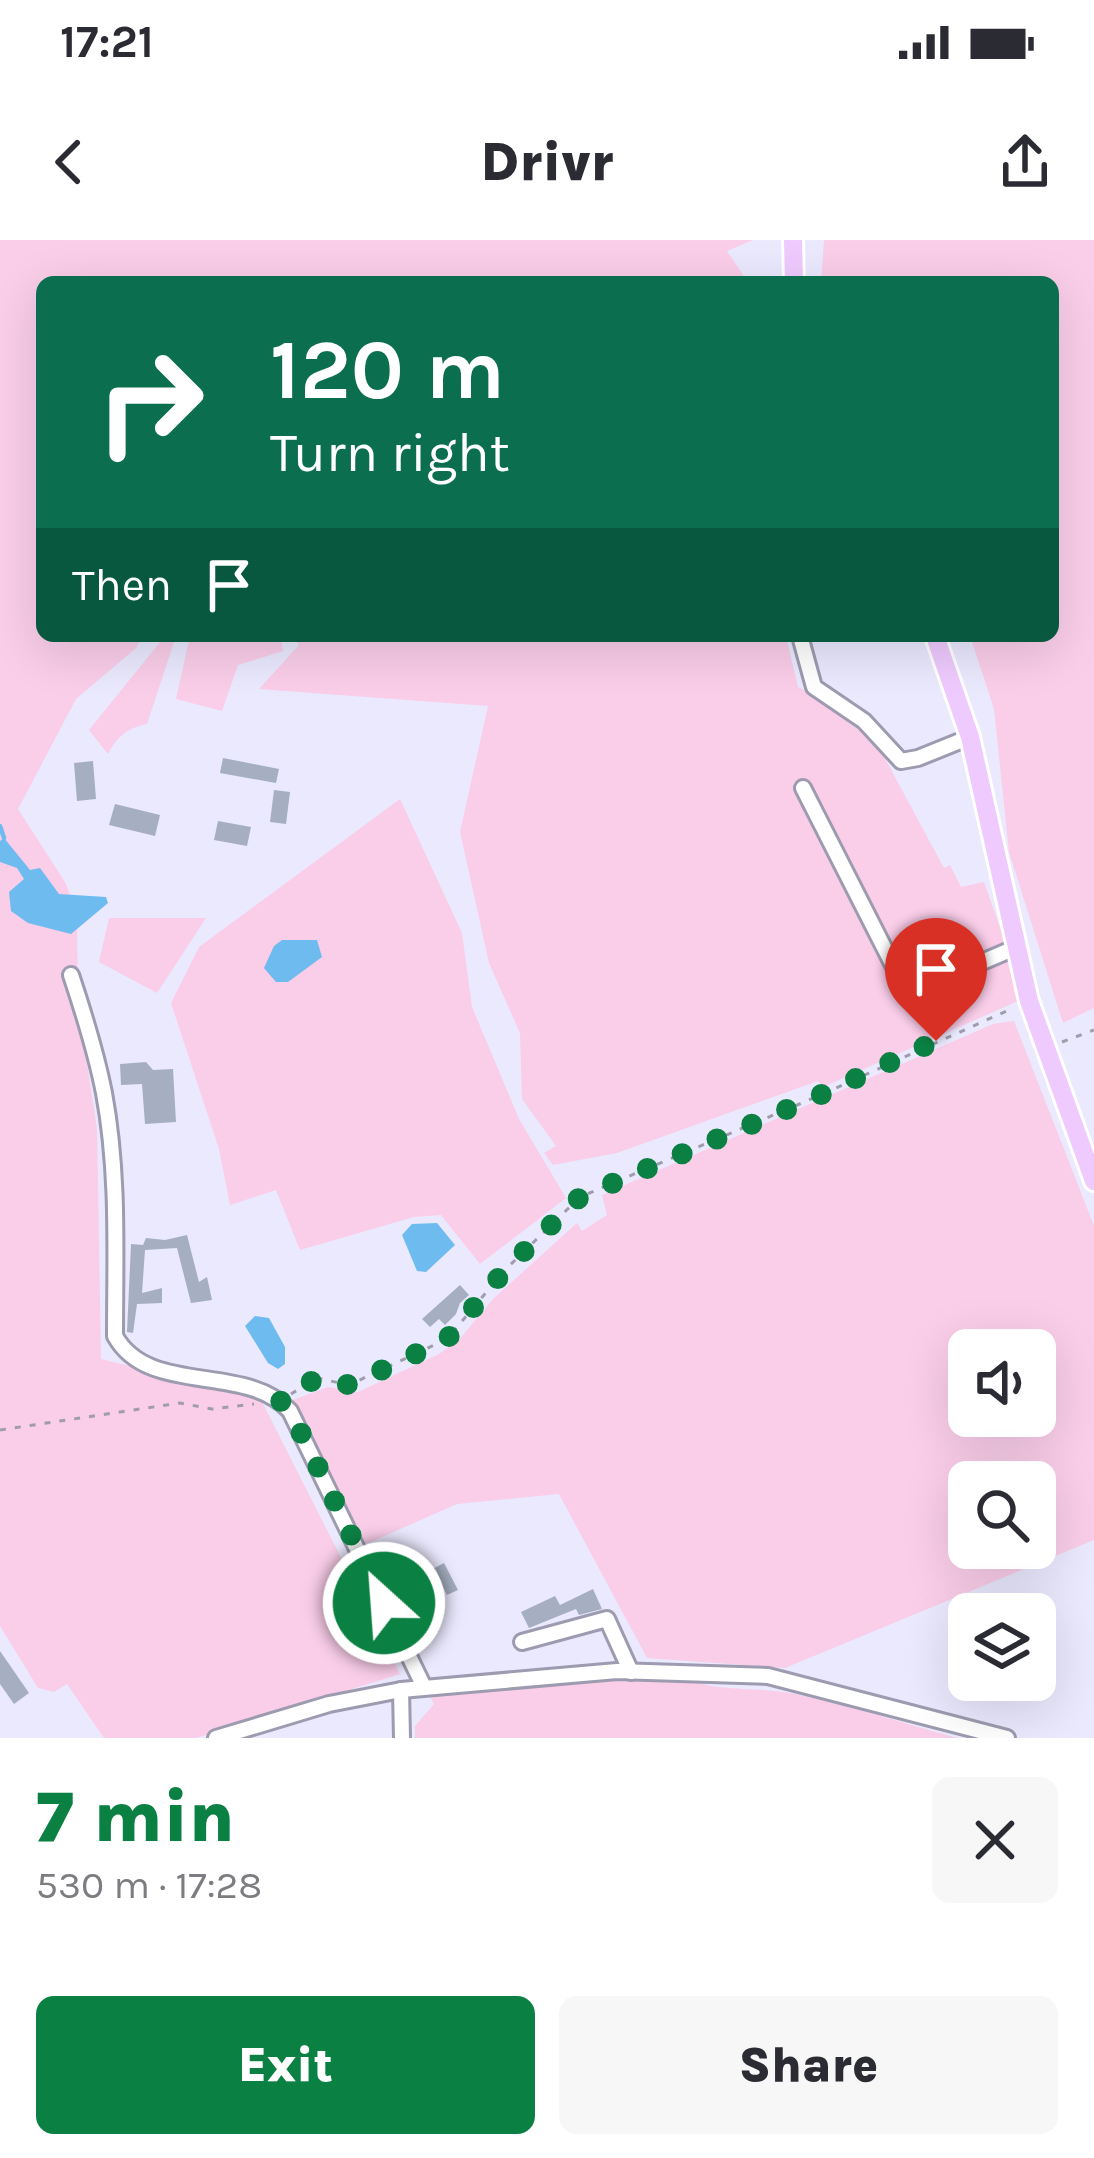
<!DOCTYPE html>
<html lang="en">
<head>
<meta charset="utf-8">
<style>
	body { margin:0; font-family:Karla,sans-serif; background:#f7f7f7; color:#2b2b33; height:100vh; display:flex; flex-direction:column; font-size:45px; white-space:nowrap }
	* { box-sizing:border-box; margin:0 }
	p { font-size:39px; color:#7c7c81 }
	.icon { flex:none; width:66px; height:66px; fill:none; stroke:currentColor; stroke-width:2; stroke-linecap:round; stroke-linejoin:round }
	.map { position:relative; height:1498px; overflow:hidden }
	.drawer { display:flex; flex-direction:column; background:#fff; flex:1 }
	.drawer>* { flex:none }
	.top-card { position:absolute; left:36px; top:36px; width:1023px; height:366px; border-radius:18px; box-shadow:0 12px 48px #0002; background:#0b6e4f; color:#fff; overflow:hidden }
	.buttons { position:absolute; left:948px; top:1089px; display:grid; gap:24px }
	.buttons a { display:grid; place-items:center; width:108px; height:108px; border-radius:18px; background:#fff; box-shadow:0 12px 48px #0002; font-size:60px }
	.pin { position:absolute; display:grid; place-items:center; width:102px; height:102px; color:#fff; margin:-123px -51px; border-radius:50% 50% 50% 0; rotate:-45deg; box-shadow:0 0 12px #0007 }
	.pin .icon { rotate:45deg }
	.me { position:absolute; width:132px; margin:-66px; rotate:334deg; stroke-linejoin:round; filter:drop-shadow(0 0 9px #0008) }
	.turn { display:flex; align-items:center; gap:42px; height:252px; padding:0 36px; font-size:54px }
	.turn .icon { width:156px; height:156px; stroke-width:2.5 }
	.turn b { display:block; font-size:84px; line-height:102px }
	.then { display:flex; align-items:center; height:114px; padding:0 36px; background:#0003; gap:24px; font-size:45px }
	.round { display:grid; place-items:center; flex:none; width:126px; height:126px; border-radius:18px; background:#f7f7f7 }
	.head { display:flex; align-items:center; justify-content:space-between; height:204px; padding:0 36px }
	h1 { font-size:72px; font-weight:800; line-height:90px; color:#0b8043 }
	.button { display:flex; gap:24px; margin-top:auto; padding:24px 36px }
	.button a { flex:1; height:138px; border-radius:18px; background:#0b8043; color:#fff; font-size:48px; font-weight:800; line-height:138px; text-align:center }
	.button a+a { background:#f7f7f7; color:#2b2b33 }
	.status { display:flex; justify-content:space-between; align-items:center; height:84px; padding:0 60px; background:#fff; direction:ltr }
	.status svg { height:33px; fill:currentColor }
	header { display:flex; justify-content:space-between; align-items:center; height:156px; padding:0 36px; background:#fff; font-size:54px; font-weight:800 }
	.map>svg:first-child { display:block }
	.green { fill:#facde9; fill-rule:evenodd }
	.water { fill:#6ebbef }
	.lines { fill:none; stroke-linecap:round; stroke-linejoin:round }
	.stream { stroke:#6ebbef; stroke-width:4.5 }
	.building { fill:#a6afc1 }
	.minor-casing { stroke:#9d9baf; stroke-width:20 }
	.major-casing { stroke:#fff; stroke-width:24 }
	.path { stroke:#9f9dad; stroke-width:3; stroke-dasharray:6 9; stroke-linecap:butt }
	.minor { stroke:#fff; stroke-width:14 }
	.major { stroke:#efcafe; stroke-width:18 }
	.route { stroke:#0b8043; stroke-width:21; stroke-dasharray:0 37.8 }
</style>
</head>
<body>
<div class="status"><b>17:21</b><svg viewBox="0 0 49 12"><path d="M0 12V9h3v3zM5 12V6h3v6zM10 12V3h3v9zM15 12V0h3v12zM26 1h20v11H26zM47 4h2v5h-2z"/></svg></div>
<header><svg class="icon" aria-label="back" viewBox="0 0 24 24"><path d="M15 5l-7 7 7 7"/></svg>Drivr<svg class="icon" aria-label="share" viewBox="0 0 24 24"><path d="M12 15V3M7 8l5-5 5 5M5 13v7h14v-7"/></svg></header>
<div class="map">
<svg width="1094" height="1498" viewBox="0 0 1094 1498">
	<rect width="100%" height="100%" fill="#ebe9fe"/>
	<g class="green">
		<path d="M 0,0 L 753,0 L 727,11 L 748,42 L 42,42 L 42,396 L 143,396 L 136,408 L 76,459 L 18,569 L 65,642 L 77,672 L 78,765 L 97,888 L 101,1119 L 260,1158 L 400,1434 L 196,1498 L 104,1498 L 67,1444 L 54,1452 L 38,1448 L 0,1386 Z"/>
		<path d="M 824,0 L 1094,0 L 1094,768 L 1063,783 L 1009,612 L 994,469 L 970,396 L 1053,396 L 1053,42 L 821,42 Z"/>
		<path d="M 165,396 L 176,396 L 147,484 C 127,488 117,497 108,514 L 89,490 Z"/>
		<path d="M 190,396 L 280,396 L 283,411 L 238,425 L 222,471 L 176,459 Z"/>
		<path d="M 293,396 L 786,396 L 798,447 L 850,474 L 882,513 L 944,628 L 950,625 L 961,647 L 984,642 L 1025,758 L 823,847 L 818,841 L 617,913 L 553,925 L 544,913 L 556,906 L 522,859 L 520,793 L 489,723 L 460,592 L 488,466 L 259,449 L 299,405 Z"/>
		<path d="M 400,559 L 462,693 L 472,767 L 519,879 L 566,958 L 480,1024 L 441,975 L 414,977 L 300,1010 L 276,950 L 230,965 L 219,909 L 171,763 L 199,707 Z"/>
		<path d="M 109,678 L 206,678 L 157,753 L 99,722 Z"/>
		<path d="M 1014,781 L 1094,986 L 1094,1300 L 785,1428 L 647,1418 L 559,1254 L 457,1264 L 364,1305 L 290,1161 L 328,1147 L 358,1152 L 437,1115 L 458,1101 L 493,1059 L 577,983 L 582,991 L 607,975 L 602,955 L 993,784 ZM 969,1110 L 1035,1110 L 1035,1176 L 969,1176 ZM 969,1242 L 1035,1242 L 1035,1308 L 969,1308 Z"/>
		<path d="M 687,1438 C 710,1452 760,1447 790,1453 C 846,1464 902,1483 957,1498 L 415,1498 L 415,1486 L 434,1464 L 430,1457 C 512,1435 602,1441 687,1438 Z"/>
	</g>
	<g class="water">
		<path d="M 4,598 L 30,630 L 40,628 L 59,654 L 106,657 L 108,663 L 71,694 L 28,683 L 11,671 L 9,652 L 24,639 L 17,628 L 0,622 L 0,601 Z"/>
		<path d="M 282,700 L 317,700 L 322,717 L 288,742 L 276,742 L 264,728 L 274,706 Z"/>
		<path d="M 437,983 L 455,1005 L 426,1032 L 417,1031 L 402,995 L 412,984 Z"/>
		<path d="M 255,1076 L 269,1078 L 285,1107 L 285,1124 L 278,1129 L 268,1123 L 245,1086 Z"/>
	</g>
	<g class="lines">
		<path class="stream" d="M 0,586 L 4,598"/>
	</g>
	<g class="building">
		<path d="M 223,518 L 279,529 L 276,543 L 220,533 Z"/>
		<path d="M 93,521 L 96,559 L 77,561 L 74,523 Z"/>
		<path d="M 274,550 L 290,552 L 286,584 L 270,582 Z"/>
		<path d="M 115,564 L 160,575 L 155,596 L 109,585 Z"/>
		<path d="M 218,581 L 251,587 L 247,606 L 214,600 Z"/>
		<path d="M 146,822 L 153,830 L 173,829 L 176,882 L 145,884 L 142,844 L 121,845 L 120,824 Z"/>
		<path d="M 187,995 L 199,1042 L 207,1037 L 212,1060 L 191,1063 L 177,1008 L 145,1010 L 142,1053 L 162,1048 L 162,1063 L 137,1064 L 133,1093 L 127,1092 L 131,1004 L 143,1005 L 146,998 L 165,1000 Z"/>
		<path d="M 460,1045 L 469,1055 L 460,1063 L 456,1074 L 445,1085 L 439,1079 L 430,1087 L 422,1079 Z"/>
		<path d="M 444,1323 L 458,1350 L 447,1355 L 441,1343 L 414,1357 L 407,1342 Z"/>
		<path d="M 593,1349 L 602,1369 L 579,1375 L 576,1369 L 529,1388 L 521,1372 L 555,1356 L 560,1365 Z"/>
		<path d="M 0,1411 L 29,1453 L 14,1464 L 0,1444 Z"/>
	</g>
	<g class="lines">
		<g class="minor-casing">
			<g id="minor">
				<path d="M 800,396 L 814,447 L 864,481 L 901,521 L 918,518 L 970,497"/>
				<path d="M 803,548 L 899,737 L 933,721 L 975,725 L 1017,707"/>
				<path d="M 71,735 C 84,774 96,812 104,853 C 119,933 115,1015 115,1096 C 149,1157 245,1122 290,1171 L 424,1447"/>
				<path d="M 522,1402 L 607,1379 L 631,1432"/>
				<path d="M 401,1450 L 402,1498"/>
				<path d="M 216,1498 L 329,1464 L 401,1450 L 617,1431 L 768,1436 L 1007,1498"/>
			</g>
		</g>
		<g class="major-casing">
			<g id="major">
				<path d="M 793,0 L 794,42"/>
				<path d="M 935,396 L 970,497 L 1029,761 L 1094,941"/>
			</g>
		</g>
		<g class="path">
			<path d="M 1062,802 L 1094,790"/>
			<path d="M 291,1154 L 317,1138 L 349,1145 L 447,1099 L 505,1030 L 580,957 L 816,857 L 1011,769"/>
			<path d="M 0,1190 L 180,1163 L 212,1169 L 254,1164"/>
		</g>
		<use href="#minor" class="minor"/>
		<use href="#major" class="major"/>
	</g>
	<g class="lines">
		<path class="route" d="M 384,1363 L 303,1196 L 280,1160 L 317,1138 L 350,1145 L 447,1099 L 505,1030 L 580,957 L 816,857 L 936,801"/>
	</g>
</svg>
<div class="buttons">
<a><svg class="icon" aria-label="sound" viewBox="0 0 24 24"><path d="M4 9h4l5-4v14l-5-4H4zM17 9q2 3 0 6"/></svg></a>
<a><svg class="icon" aria-label="search" viewBox="0 0 24 24"><circle cx="10" cy="10" r="6"/><path d="M15 15l6 6"/></svg></a>
<a><svg class="icon" aria-label="layers" viewBox="0 0 24 24"><path d="M12 4l9 5-9 5-9-5zM3 14l9 5 9-5"/></svg></a>
</div>
<div class="pin" style="left:936px;top:801px;background:#d93025"><svg class="icon" aria-label="arrive" viewBox="0 0 24 24"><path d="M6 21V4h12l-3 4 3 4H6"/></svg></div>
<svg class="me" style="left:384px;top:1363px" viewBox="-20 -20 40 40"><circle r="17" fill="#0b8043" stroke="#fff" stroke-width="3"/><path d="M0-11L8 9 0 5-8 9z" fill="#fff"/></svg>
<div class="top-card">
<div class="turn"><svg class="icon" aria-label="right" viewBox="0 0 24 24"><path d="M7 20v-9h11M14 6l5 5-5 5"/></svg><div><b>120 m</b>Turn right</div></div>
<div class="then">Then<svg class="icon" aria-label="arrive" viewBox="0 0 24 24"><path d="M6 21V4h12l-3 4 3 4H6"/></svg></div>
</div>
</div>
<section class="drawer">
<div class="head"><div><h1>7 min</h1><p>530 m · 17:28</p></div><a class="round"><svg class="icon" aria-label="close" viewBox="0 0 24 24"><path d="M6 6l12 12M18 6L6 18"/></svg></a></div>
<div class="button"><a>Exit</a><a>Share</a></div>
</section>
</body>
</html>
